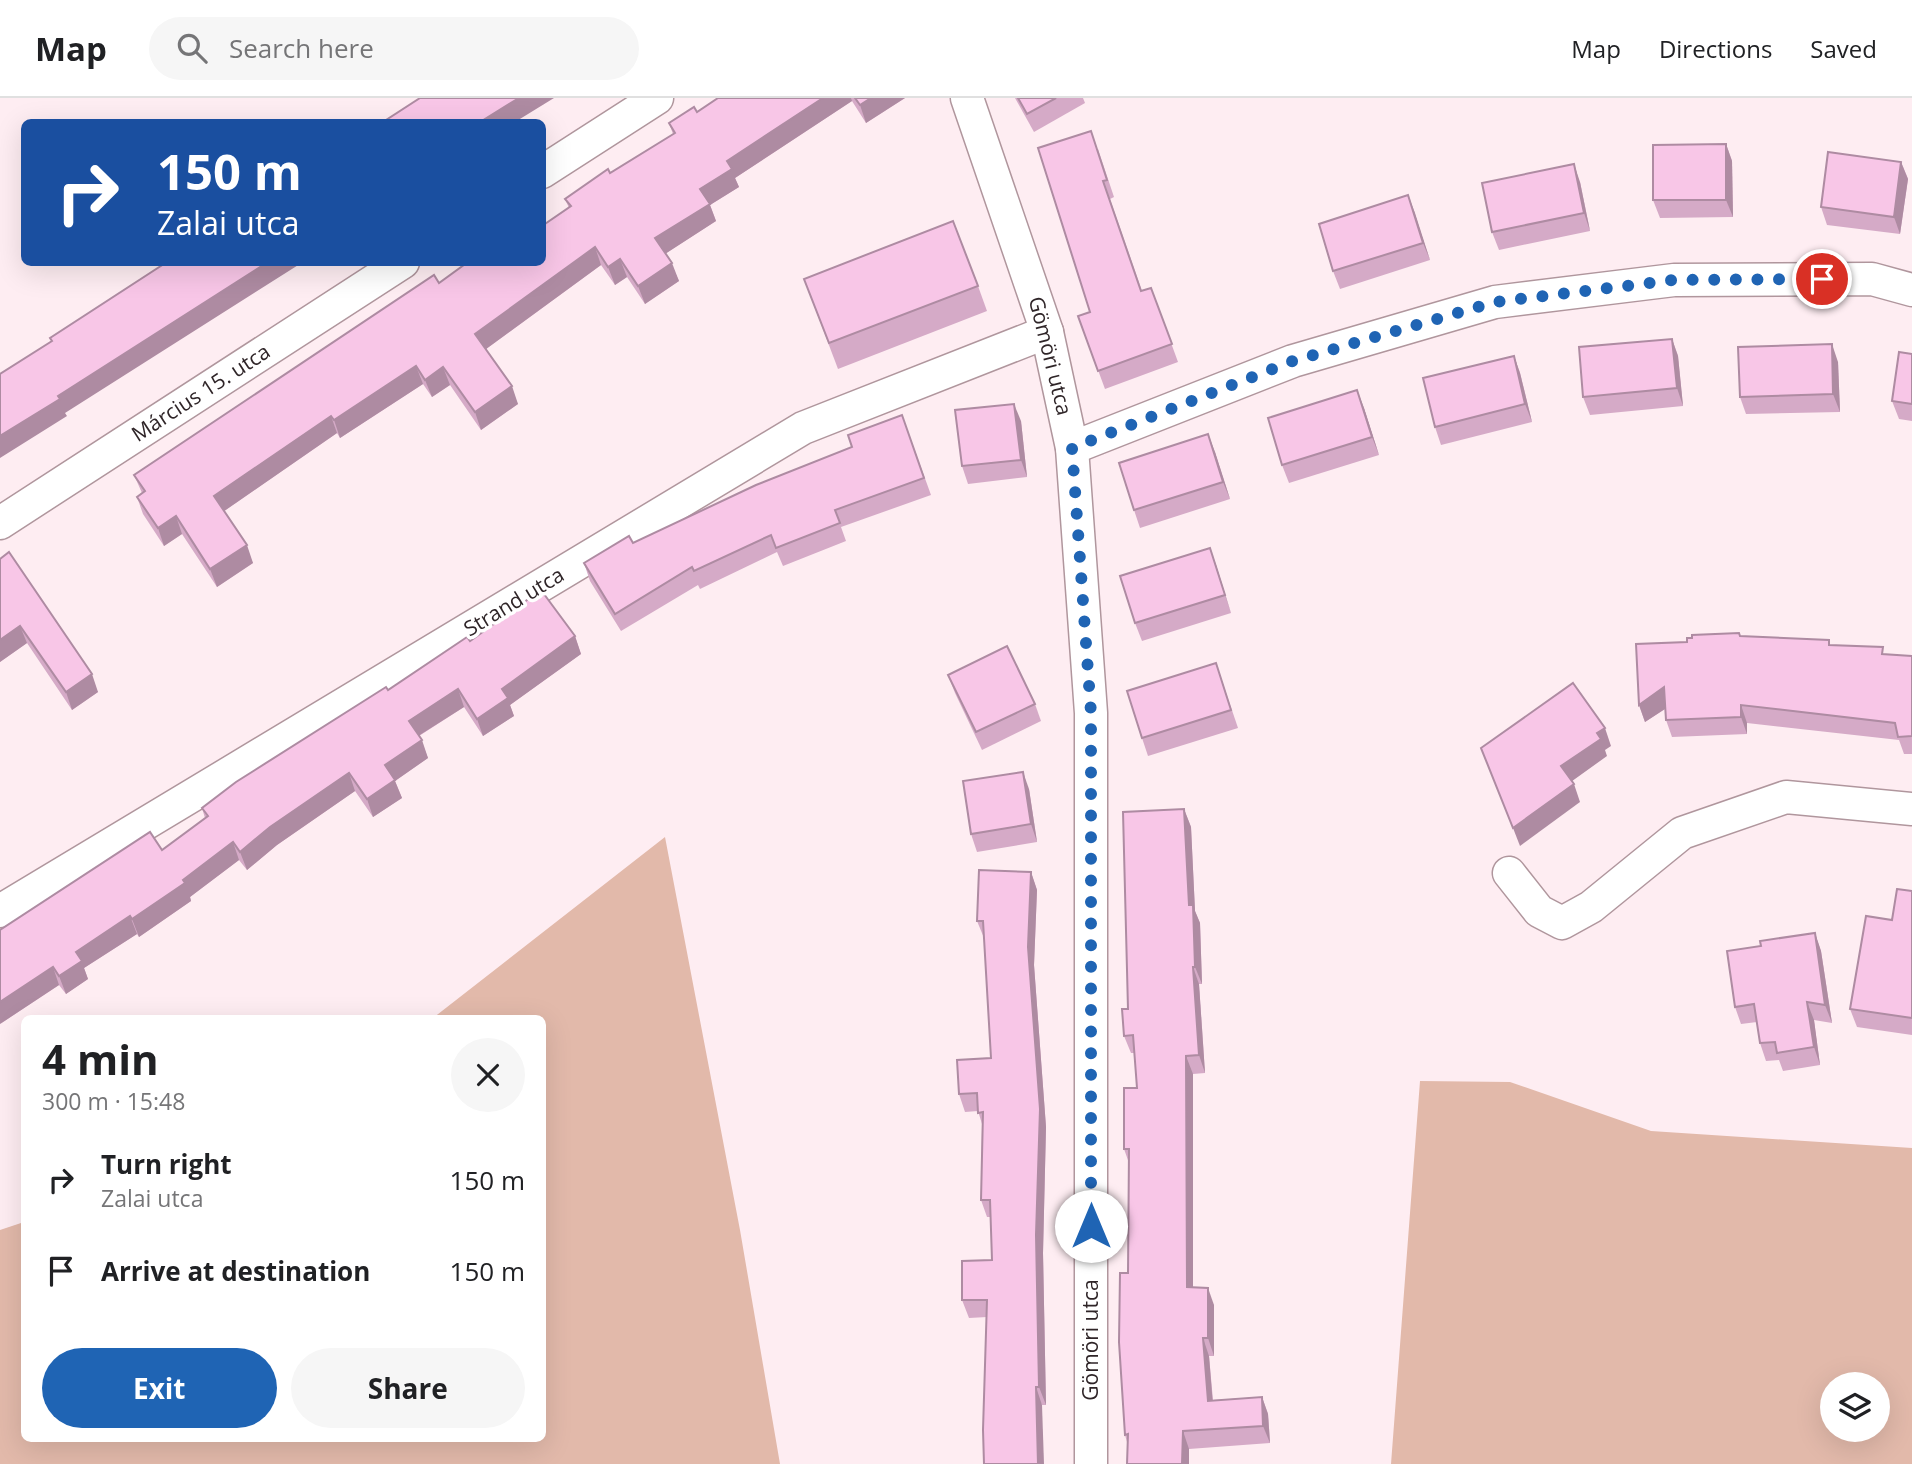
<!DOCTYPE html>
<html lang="en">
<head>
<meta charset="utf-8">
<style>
	body { margin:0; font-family:"Open Sans",sans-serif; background:#f6f6f6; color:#202124; height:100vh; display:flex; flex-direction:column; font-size:26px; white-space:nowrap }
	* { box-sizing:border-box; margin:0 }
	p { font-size:23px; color:#757577 }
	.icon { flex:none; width:38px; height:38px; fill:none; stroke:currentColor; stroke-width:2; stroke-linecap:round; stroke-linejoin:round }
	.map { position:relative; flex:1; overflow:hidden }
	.side { position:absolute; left:21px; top:917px; width:525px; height:427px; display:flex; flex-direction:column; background:#fff; border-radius:10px; box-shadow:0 7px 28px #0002 }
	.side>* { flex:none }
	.banner { position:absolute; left:21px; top:21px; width:525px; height:147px; border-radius:10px; box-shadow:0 7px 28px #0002; background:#1a4fa0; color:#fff; overflow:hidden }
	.tools { position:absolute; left:1820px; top:1274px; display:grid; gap:14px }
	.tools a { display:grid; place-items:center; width:70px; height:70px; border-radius:50%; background:#fff; box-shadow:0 7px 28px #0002; font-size:35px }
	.pin { position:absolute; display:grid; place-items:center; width:60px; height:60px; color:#fff; margin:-30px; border:4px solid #fff; border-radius:50%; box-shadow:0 2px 7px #0007 }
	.me { position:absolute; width:77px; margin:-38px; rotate:0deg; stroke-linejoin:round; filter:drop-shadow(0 0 5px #0008) }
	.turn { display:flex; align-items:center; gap:24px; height:147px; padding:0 21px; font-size:32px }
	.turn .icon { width:91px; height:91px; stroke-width:2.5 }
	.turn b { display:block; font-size:49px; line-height:60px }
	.round { display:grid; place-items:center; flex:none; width:74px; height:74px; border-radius:37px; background:#f6f6f6 }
	.overview { display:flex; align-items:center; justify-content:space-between; height:119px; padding:0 21px }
	h1 { font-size:42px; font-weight:700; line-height:52px }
	.primary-button { display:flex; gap:14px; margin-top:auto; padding:14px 21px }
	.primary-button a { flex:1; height:80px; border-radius:42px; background:#1f64b4; color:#fff; font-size:28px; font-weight:700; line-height:80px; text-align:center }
	.primary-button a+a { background:#f6f6f6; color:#202124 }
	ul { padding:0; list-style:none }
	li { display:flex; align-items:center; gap:21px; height:91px; padding:0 21px }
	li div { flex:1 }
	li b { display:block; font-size:26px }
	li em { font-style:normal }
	header { display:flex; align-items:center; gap:42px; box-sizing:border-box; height:98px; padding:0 35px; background:#fff; border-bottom:2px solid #e0e0e0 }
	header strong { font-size:33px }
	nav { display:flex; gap:38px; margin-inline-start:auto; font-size:24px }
	.search { width:490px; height:63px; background:#f6f6f6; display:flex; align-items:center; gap:18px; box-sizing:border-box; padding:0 24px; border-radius:38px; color:#757577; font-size:26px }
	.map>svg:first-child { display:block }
	.green { fill:#e2b9aa; fill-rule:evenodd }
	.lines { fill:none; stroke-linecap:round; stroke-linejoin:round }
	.minor-casing { stroke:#b0969d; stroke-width:35 }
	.minor { stroke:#fff; stroke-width:32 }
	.wall { fill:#d5aac7 }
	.shaded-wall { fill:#ae8ba2 }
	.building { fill:#f8c6e7; stroke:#ae8ba2; stroke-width:2 }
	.route { stroke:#1f64b4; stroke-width:12; stroke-dasharray:0 21.6 }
	.labels { text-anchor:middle; stroke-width:7; stroke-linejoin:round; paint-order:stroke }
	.street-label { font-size:21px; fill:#2f2528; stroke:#fff }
</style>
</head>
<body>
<header>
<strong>Map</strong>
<div class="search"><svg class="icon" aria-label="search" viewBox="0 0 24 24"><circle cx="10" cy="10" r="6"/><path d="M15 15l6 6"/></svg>Search here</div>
<nav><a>Map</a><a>Directions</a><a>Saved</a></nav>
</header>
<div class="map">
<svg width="1912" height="1366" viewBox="0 0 1912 1366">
	<rect width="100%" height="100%" fill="#feedf2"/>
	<g class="green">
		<path d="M 665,739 L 740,1132 L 780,1366 L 0,1366 L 0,1132 L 24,1124 L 24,1340 L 542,1340 L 542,920 L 433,920 Z"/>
		<path d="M 1420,983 L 1510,984 L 1651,1033 L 1912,1050 L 1912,1366 L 1391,1366 ZM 1832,1286 L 1878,1286 L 1878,1332 L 1832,1332 Z"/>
	</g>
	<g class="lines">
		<g class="minor-casing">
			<g id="minor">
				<path d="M 967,0 L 1047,234 L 1072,350 L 1091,615 L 1091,1366"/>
				<path d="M 542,74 L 657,0"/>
				<path d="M 1072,350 L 1293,263 L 1495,204 L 1674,182 L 1872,181 L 1912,192"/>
				<path d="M 0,425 L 403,164"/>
				<path d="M 1509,775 L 1539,813 L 1562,825 L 1591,809 L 1682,735 L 1786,699 L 1912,711"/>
				<path d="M 0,813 L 803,330 L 1047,234"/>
			</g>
		</g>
		<use href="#minor" class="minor"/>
	</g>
	<g class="wall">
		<path d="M 718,0 L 905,0 L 866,25 L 852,3 L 735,80 L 739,89 L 710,107 L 716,123 L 666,155 L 679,183 L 645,206 L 627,179 L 615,187 L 601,167 L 486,251 L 518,306 L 481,332 L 450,287 L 432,299 L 423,286 L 340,340 L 337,335 L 224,413 L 253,465 L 217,489 L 182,436 L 164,448 L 143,416 L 137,399 L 142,395 L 134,377 L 439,185 L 542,164 L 569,110 L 565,101 L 610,75 L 673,36 L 669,25 L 697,14 Z"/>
		<path d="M 1015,0 L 1083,0 L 1085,5 L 1034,34 Z"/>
		<path d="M 1726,46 L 1732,63 L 1733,119 L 1660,120 L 1653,102 Z"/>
		<path d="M 1098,51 L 1114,99 L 1110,101 L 1142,193 L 1151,190 L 1178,264 L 1105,291 L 1078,218 L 1090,214 Z"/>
		<path d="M 1901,64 L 1908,81 L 1900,136 L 1827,127 L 1821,109 Z"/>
		<path d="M 1580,84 L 1590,133 L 1499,152 L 1492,134 Z"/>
		<path d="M 1408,97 L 1430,162 L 1340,191 L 1333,173 Z"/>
		<path d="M 804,181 L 978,188 L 987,213 L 838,271 Z"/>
		<path d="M 1672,241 L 1678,258 L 1683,308 L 1590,317 L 1583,299 Z"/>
		<path d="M 1912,256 L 1912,323 L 1899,321 L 1892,303 Z"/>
		<path d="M 1514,258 L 1520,275 L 1532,324 L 1441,347 L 1435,329 Z"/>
		<path d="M 1838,264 L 1840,314 L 1746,316 L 1740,299 Z"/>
		<path d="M 1364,310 L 1379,357 L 1289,385 L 1282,367 Z"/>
		<path d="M 902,317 L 931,397 L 841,429 L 846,443 L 783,468 L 777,454 L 700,491 L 698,487 L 621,533 L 590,483 L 584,465 L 633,445 L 852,349 Z"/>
		<path d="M 1021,323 L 1027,379 L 968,386 L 962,368 Z"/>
		<path d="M 1215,354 L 1230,401 L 1140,430 L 1134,412 Z"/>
		<path d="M 0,461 L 98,594 L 72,612 L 27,545 L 0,564 Z"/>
		<path d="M 1216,467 L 1231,515 L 1142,543 L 1135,525 Z"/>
		<path d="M 575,538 L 581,556 L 510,607 L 514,618 L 483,638 L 464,609 L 419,638 L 428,660 L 395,683 L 402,700 L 373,719 L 355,693 L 277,747 L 247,772 L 239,762 L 190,799 L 191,803 L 139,839 L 137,836 L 84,870 L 88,881 L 66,896 L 59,887 L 0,926 L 162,752 L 205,720 L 202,710 L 388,592 L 470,543 Z"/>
		<path d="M 1740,538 L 1831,547 L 1885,556 L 1912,558 L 1912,656 L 1904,656 L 1899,642 L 1747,625 L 1747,636 L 1672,639 L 1666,622 L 1665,611 L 1645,624 L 1639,607 L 1687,544 Z"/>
		<path d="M 1216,565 L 1238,630 L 1148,658 L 1142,640 Z"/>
		<path d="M 948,577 L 1035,606 L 1041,623 L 982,652 L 955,595 Z"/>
		<path d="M 1029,691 L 1037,744 L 977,754 L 971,736 Z"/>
		<path d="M 1184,711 L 1191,729 L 1195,813 L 1200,825 L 1202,886 L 1199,886 L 1205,975 L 1193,976 L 1193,1190 L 1214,1207 L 1214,1258 L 1209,1258 L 1213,1302 L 1262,1299 L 1268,1316 L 1270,1345 L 1189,1351 L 1189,1366 L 1127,1366 L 1127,1344 L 1125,1337 L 1128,1175 L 1129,1065 L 1124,1051 L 1137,990 L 1135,955 L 1131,955 L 1124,938 L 1128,911 Z"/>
		<path d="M 1031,774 L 1037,792 L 1034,867 L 1046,1029 L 1043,1155 L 1046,1307 L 1042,1307 L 987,1219 L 969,1220 L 962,1202 L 992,1162 L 991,1119 L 987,1119 L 981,1102 L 982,1026 L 978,1013 L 965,1014 L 959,996 L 991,960 L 984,840 L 977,823 Z"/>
		<path d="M 1912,793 L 1912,937 L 1857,929 L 1850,911 L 1892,822 Z"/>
		<path d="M 1815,835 L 1821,853 L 1832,925 L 1814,922 L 1820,967 L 1783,973 L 1779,962 L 1766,963 L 1760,945 L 1757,924 L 1741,926 L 1735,909 L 1761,848 Z"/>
	</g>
	<g class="shaded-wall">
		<path d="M 519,0 L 554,0 L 515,24 L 480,24 Z"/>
		<path d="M 823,0 L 851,0 L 852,3 L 735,80 L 739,89 L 710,107 L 716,123 L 662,158 L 655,140 L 727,63 Z"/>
		<path d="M 871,0 L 905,0 L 866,25 L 860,7 Z"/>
		<path d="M 1726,46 L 1732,63 L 1733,119 L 1726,102 Z"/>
		<path d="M 1901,64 L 1908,81 L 1900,136 L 1894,119 Z"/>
		<path d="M 1574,66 L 1580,84 L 1590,133 L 1584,115 Z"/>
		<path d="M 1408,97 L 1415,115 L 1430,162 L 1423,145 Z"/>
		<path d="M 595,149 L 601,167 L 482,254 L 475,236 Z"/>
		<path d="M 620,161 L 627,179 L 615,187 L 608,169 Z"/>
		<path d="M 268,164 L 303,164 L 65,315 L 67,318 L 0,360 L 0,338 L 58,298 Z"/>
		<path d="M 672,165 L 679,183 L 645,206 L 638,188 Z"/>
		<path d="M 1672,241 L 1678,258 L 1683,308 L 1677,290 Z"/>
		<path d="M 1832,246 L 1838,264 L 1840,314 L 1833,296 Z"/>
		<path d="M 1514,258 L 1520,275 L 1532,324 L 1525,306 Z"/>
		<path d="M 416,268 L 423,286 L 340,340 L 334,322 Z"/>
		<path d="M 443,269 L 450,287 L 432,299 L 425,282 Z"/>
		<path d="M 512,288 L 518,306 L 481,332 L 475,314 Z"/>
		<path d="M 1357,292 L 1364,310 L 1379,357 L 1372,339 Z"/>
		<path d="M 1014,306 L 1021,323 L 1027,379 L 1021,362 Z"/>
		<path d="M 331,318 L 337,335 L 220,416 L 214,398 Z"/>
		<path d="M 1208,336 L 1215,354 L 1230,401 L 1223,384 Z"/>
		<path d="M 176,418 L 182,436 L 164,448 L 158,430 Z"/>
		<path d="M 247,447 L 253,465 L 217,489 L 210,471 Z"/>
		<path d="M 1210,450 L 1216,467 L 1231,515 L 1225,497 Z"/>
		<path d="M 20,528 L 27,545 L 0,564 L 0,542 Z"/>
		<path d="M 575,538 L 581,556 L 510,607 L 514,618 L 483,638 L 477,621 L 502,591 Z"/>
		<path d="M 92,576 L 98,594 L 72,612 L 66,594 Z"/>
		<path d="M 1664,589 L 1671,607 L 1645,624 L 1639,607 Z"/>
		<path d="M 458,591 L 464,609 L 415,640 L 409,623 Z"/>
		<path d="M 1741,607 L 1747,625 L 1747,636 L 1741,619 Z"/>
		<path d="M 1605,630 L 1611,648 L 1605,652 L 1607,658 L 1568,686 L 1561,668 L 1597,635 Z"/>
		<path d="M 422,642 L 428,660 L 395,683 L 402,700 L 373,719 L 367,701 L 385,667 Z"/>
		<path d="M 1023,674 L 1029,691 L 1037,744 L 1031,726 Z"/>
		<path d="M 349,675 L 355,693 L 277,747 L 247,772 L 240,754 L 270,729 Z"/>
		<path d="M 1574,686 L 1580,704 L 1520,748 L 1513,730 Z"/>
		<path d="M 1184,711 L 1191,729 L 1195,813 L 1200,825 L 1202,886 L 1195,869 L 1189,807 Z"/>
		<path d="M 233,744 L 239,762 L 190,799 L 191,803 L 139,839 L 132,821 Z"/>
		<path d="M 1031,774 L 1037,792 L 1034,867 L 1046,1029 L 1043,1155 L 1046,1307 L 1039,1289 L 1028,849 Z"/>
		<path d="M 130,818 L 137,836 L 84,870 L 88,881 L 66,896 L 59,878 L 76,854 Z"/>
		<path d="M 1815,835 L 1821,853 L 1832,925 L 1825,907 Z"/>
		<path d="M 53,869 L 59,887 L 0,926 L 0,904 Z"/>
		<path d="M 1193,869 L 1199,886 L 1205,975 L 1199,957 Z"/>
		<path d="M 1807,904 L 1814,922 L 1820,967 L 1814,949 Z"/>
		<path d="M 1186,958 L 1193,976 L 1193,1207 L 1187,1189 Z"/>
		<path d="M 1208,1190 L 1214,1207 L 1214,1258 L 1208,1240 Z"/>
		<path d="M 1203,1240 L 1209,1258 L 1214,1321 L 1208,1303 Z"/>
		<path d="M 1036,1289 L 1042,1307 L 1044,1366 L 1038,1366 Z"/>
		<path d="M 1262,1299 L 1268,1316 L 1270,1345 L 1263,1328 Z"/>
		<path d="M 1183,1333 L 1189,1351 L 1189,1366 L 1182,1366 Z"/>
	</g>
	<g class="building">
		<path d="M 420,0 L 519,0 L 480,24 L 383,24 Z"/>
		<path d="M 718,0 L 823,0 L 727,63 L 732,71 L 700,91 L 710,106 L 655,140 L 672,165 L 638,188 L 620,161 L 608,169 L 595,149 L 475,236 L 512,288 L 475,314 L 443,269 L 425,282 L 416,268 L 334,322 L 331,318 L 214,398 L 247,447 L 210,471 L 176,418 L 158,430 L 137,399 L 145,393 L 134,377 L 434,177 L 439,185 L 468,164 L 542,164 L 542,128 L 571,108 L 565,101 L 608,71 L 610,75 L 675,35 L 669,25 L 694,9 L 697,14 Z"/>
		<path d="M 855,0 L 871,0 L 860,7 Z"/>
		<path d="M 1018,0 L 1056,0 L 1027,16 Z"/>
		<path d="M 1091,33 L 1107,82 L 1103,83 L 1141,193 L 1151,190 L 1172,246 L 1098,273 L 1078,218 L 1090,214 L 1038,50 Z"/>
		<path d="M 1726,46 L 1726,102 L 1653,102 L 1653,47 Z"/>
		<path d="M 1828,54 L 1901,64 L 1894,119 L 1821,109 Z"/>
		<path d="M 1574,66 L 1584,115 L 1492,134 L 1482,85 Z"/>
		<path d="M 1408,97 L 1423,145 L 1333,173 L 1319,126 Z"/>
		<path d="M 953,123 L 978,188 L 829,245 L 804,181 Z"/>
		<path d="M 167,164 L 268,164 L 58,298 L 60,301 L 0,338 L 0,276 L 52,243 L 50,240 Z"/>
		<path d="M 1672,241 L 1677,290 L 1583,299 L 1579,249 Z"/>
		<path d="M 1832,246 L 1833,296 L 1740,299 L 1738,249 Z"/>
		<path d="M 1899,254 L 1912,256 L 1912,306 L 1892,303 Z"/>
		<path d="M 1514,258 L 1525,306 L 1435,329 L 1423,280 Z"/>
		<path d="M 1357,292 L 1372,339 L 1282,367 L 1268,320 Z"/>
		<path d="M 1014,306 L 1021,362 L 962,368 L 955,312 Z"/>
		<path d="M 902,317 L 924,380 L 835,412 L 840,425 L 776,450 L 771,437 L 694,473 L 692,469 L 615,516 L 584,465 L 629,438 L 633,445 L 756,387 L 852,349 L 848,337 Z"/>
		<path d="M 1208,336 L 1223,384 L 1134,412 L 1119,365 Z"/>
		<path d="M 1210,450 L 1225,497 L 1135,525 L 1120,478 Z"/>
		<path d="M 9,454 L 92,576 L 66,594 L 20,528 L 0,542 L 0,461 Z"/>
		<path d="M 541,492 L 575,538 L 502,591 L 508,600 L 477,621 L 458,591 L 409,623 L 422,642 L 385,667 L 395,682 L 367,701 L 349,675 L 270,729 L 240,754 L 233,744 L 183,782 L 185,785 L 132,821 L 130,818 L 76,854 L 82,863 L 59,878 L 53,869 L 0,904 L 0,832 L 150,734 L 162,752 L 208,718 L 202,710 L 236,684 L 386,589 L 388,592 L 467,539 L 470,543 Z"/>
		<path d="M 1739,535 L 1740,538 L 1829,542 L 1829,547 L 1883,549 L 1882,556 L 1912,558 L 1912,638 L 1898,639 L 1895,625 L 1741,607 L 1741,619 L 1666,622 L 1664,589 L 1639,607 L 1636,546 L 1687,544 L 1687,540 L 1692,540 L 1692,537 Z"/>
		<path d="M 1007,548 L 1035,606 L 976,634 L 948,577 Z"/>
		<path d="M 1216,565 L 1231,612 L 1142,640 L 1127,593 Z"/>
		<path d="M 1573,585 L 1605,630 L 1597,635 L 1601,641 L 1561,668 L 1574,686 L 1513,730 L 1481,650 Z"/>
		<path d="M 1023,674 L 1031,726 L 971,736 L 963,683 Z"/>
		<path d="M 1184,711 L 1189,807 L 1193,807 L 1195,869 L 1193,869 L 1199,957 L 1186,958 L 1187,1189 L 1208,1190 L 1208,1240 L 1203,1240 L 1208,1303 L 1262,1299 L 1263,1328 L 1183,1333 L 1182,1366 L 1127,1366 L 1128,1336 L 1125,1337 L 1119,1244 L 1120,1175 L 1128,1175 L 1129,1051 L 1124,1051 L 1124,990 L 1137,990 L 1133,937 L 1124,938 L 1122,911 L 1128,911 L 1123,714 Z"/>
		<path d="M 979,772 L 1031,774 L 1028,849 L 1040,1011 L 1036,1137 L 1039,1289 L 1036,1289 L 1038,1366 L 984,1366 L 983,1332 L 987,1202 L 962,1202 L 962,1163 L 992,1162 L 990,1102 L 981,1102 L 983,1014 L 978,1015 L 977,995 L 959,996 L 957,962 L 991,960 L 983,823 L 977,823 Z"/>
		<path d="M 1897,791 L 1912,793 L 1912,920 L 1850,911 L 1866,818 L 1892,822 Z"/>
		<path d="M 1815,835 L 1825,907 L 1807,904 L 1814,949 L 1777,955 L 1775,944 L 1760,945 L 1754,906 L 1735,909 L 1727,853 L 1761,848 L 1760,843 Z"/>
	</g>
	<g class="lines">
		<path class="route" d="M 1091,1128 L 1091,615 L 1072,350 L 1293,263 L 1495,204 L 1674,182 L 1822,181"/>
	</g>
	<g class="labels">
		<g class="street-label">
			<text transform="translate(1050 258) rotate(76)" y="7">Gömöri utca</text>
			<text transform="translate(201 295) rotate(-33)" y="7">Március 15. utca</text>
			<text transform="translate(514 504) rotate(-31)" y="7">Strand utca</text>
			<text transform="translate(1091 1242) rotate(-90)" y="7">Gömöri utca</text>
		</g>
	</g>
</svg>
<div class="tools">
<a><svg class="icon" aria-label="layers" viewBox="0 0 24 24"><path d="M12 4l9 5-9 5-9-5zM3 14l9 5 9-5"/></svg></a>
</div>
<div class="pin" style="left:1822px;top:181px;background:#d93025"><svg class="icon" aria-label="arrive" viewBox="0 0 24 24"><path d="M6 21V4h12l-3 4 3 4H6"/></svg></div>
<svg class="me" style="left:1091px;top:1128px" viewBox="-20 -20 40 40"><circle r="19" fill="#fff"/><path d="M0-13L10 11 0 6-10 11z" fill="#1f64b4"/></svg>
<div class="banner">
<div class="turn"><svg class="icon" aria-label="right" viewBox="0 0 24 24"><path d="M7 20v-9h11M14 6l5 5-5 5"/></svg><div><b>150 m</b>Zalai utca</div></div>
</div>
<section class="side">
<div class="overview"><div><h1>4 min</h1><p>300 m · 15:48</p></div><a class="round"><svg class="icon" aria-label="close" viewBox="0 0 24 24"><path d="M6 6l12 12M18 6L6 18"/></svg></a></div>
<ul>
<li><svg class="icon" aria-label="right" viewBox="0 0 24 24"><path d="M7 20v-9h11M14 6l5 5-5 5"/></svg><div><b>Turn right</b><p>Zalai utca</p></div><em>150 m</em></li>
<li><svg class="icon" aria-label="arrive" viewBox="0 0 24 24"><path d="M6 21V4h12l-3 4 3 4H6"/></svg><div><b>Arrive at destination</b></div><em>150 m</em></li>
</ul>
<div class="primary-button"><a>Exit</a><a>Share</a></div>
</section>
</div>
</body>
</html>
